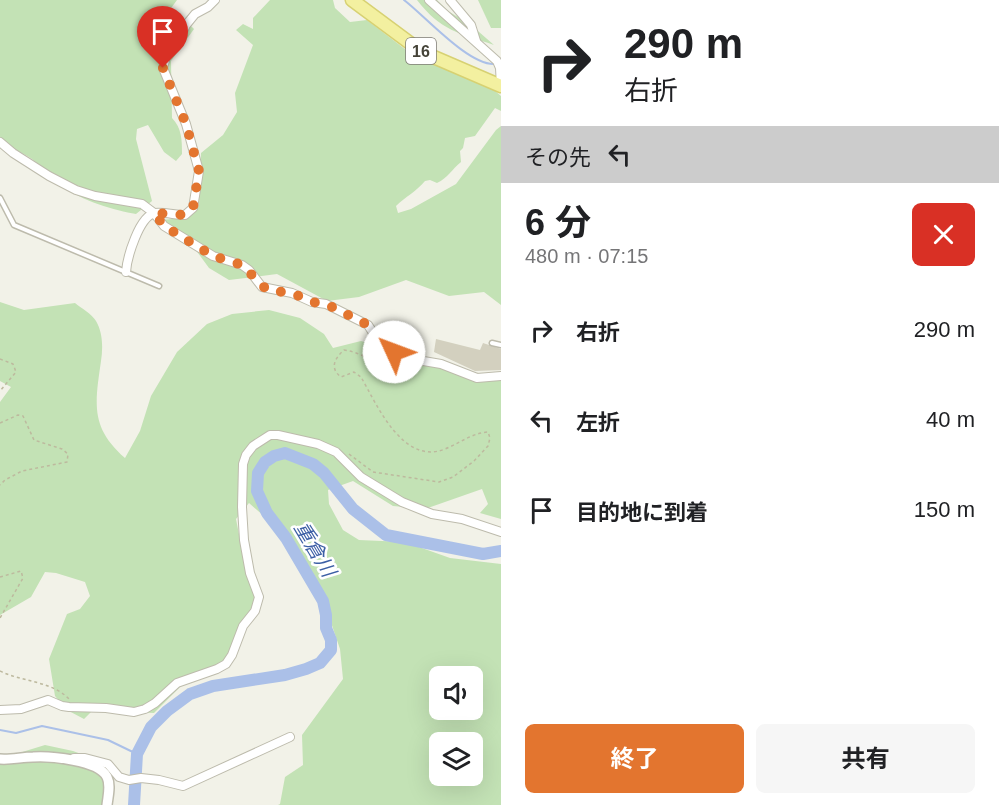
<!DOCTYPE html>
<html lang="ja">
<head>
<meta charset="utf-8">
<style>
	body { margin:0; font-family:Helvetica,"Noto Sans JP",sans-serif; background:#f6f6f6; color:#202124; height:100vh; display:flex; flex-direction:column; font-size:22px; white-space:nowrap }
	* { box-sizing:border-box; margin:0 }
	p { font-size:20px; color:#757577 }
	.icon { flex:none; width:33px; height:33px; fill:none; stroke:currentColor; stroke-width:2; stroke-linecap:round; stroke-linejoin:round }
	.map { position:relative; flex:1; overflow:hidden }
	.sheet { display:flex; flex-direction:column; background:#fff; width:498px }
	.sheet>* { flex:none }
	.top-card { background:#fff; color:#202124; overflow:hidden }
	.controls { position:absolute; left:429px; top:666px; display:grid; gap:12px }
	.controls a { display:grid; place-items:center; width:54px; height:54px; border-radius:9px; background:#fff; box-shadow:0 6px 24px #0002; font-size:30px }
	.pin { position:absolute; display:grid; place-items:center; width:51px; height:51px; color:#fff; margin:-62px -26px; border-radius:50% 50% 50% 0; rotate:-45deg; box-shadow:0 0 6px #0007 }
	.pin .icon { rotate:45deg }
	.me { position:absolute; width:66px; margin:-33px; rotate:313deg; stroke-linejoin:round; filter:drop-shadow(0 0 4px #0008) }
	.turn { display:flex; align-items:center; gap:21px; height:126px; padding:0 24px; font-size:27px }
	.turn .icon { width:78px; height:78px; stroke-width:2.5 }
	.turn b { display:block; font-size:42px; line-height:51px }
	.then { display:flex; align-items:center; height:57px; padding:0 24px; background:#0003; gap:12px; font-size:22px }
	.round { display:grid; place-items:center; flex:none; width:63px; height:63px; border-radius:9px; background:#f6f6f6 }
	.overview { display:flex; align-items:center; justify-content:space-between; height:102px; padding:0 24px }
	h1 { font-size:36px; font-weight:700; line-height:45px }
	.cta { display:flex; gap:12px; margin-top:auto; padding:12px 24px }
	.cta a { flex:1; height:69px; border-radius:9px; background:#e3752f; color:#fff; font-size:24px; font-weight:700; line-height:69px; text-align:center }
	.cta a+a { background:#f6f6f6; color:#202124 }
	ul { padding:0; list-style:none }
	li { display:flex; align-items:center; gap:18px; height:90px; padding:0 24px }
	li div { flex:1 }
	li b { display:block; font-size:22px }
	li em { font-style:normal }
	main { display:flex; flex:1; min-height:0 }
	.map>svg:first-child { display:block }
	.green { fill:#c3e2b5; fill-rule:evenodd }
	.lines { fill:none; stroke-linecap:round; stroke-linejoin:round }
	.stream { stroke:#abc0e8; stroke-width:2 }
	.river { stroke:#abc0e8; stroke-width:12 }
	.building { fill:#d3d0bf }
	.service-casing { stroke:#bdbbac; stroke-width:7 }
	.minor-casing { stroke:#bdbbac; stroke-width:10 }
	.tertiary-casing { stroke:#bdbbac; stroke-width:12 }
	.primary-casing { stroke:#d7d172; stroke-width:15 }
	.path { stroke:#bdb99e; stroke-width:1.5; stroke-dasharray:3 3; stroke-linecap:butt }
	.service { stroke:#fff; stroke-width:4 }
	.minor { stroke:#fff; stroke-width:8 }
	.tertiary { stroke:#fff; stroke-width:9 }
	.primary { stroke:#f3f0a0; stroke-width:12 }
	.route { stroke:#e3752f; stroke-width:10; stroke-dasharray:0 18 }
	.labels { text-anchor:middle; stroke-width:5; stroke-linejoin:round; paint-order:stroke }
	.shield { fill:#fff; stroke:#7d7b74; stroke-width:1.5 }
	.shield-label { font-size:16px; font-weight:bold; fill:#454338 }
	.water-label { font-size:20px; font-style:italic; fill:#3c5fa5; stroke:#fff }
</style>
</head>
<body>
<main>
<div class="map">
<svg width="501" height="805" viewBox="0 0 501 805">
	<rect width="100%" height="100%" fill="#f2f2e8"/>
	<g class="green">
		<path d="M 0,0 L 177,0 L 169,11 L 184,19 L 194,29 L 171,61 L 172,118 C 182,128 182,141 182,154 L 176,161 L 164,152 L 148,125 L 137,129 L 136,139 L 152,201 L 136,214 C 116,211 80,200 64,187 C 53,178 43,167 32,159 C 22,152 10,148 0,141 Z"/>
		<path d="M 270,0 L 333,0 L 335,8 L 350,22 L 367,20 L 410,53 L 494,90 L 501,96 L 501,111 L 495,108 L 475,136 L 465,138 L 463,148 L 460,151 L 461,162 C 452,169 448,178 437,183 L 430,180 L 425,181 C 417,191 405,197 396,206 L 398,213 L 411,209 L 456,184 L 496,130 L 501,126 L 501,305 L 484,292 L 449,296 L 406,280 L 359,297 L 327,301 L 277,274 L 229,280 L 209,268 L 190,242 L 161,220 L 183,218 L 199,206 L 201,153 L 223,135 L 237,112 L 235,93 L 253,45 L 236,30 L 243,24 L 253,29 L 253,18 Z"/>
		<path d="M 417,0 L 437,0 L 448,11 L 471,25 L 494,45 C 459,33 441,31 417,0 Z"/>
		<path d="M 478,0 L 501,0 L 501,28 L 491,28 Z"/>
		<path d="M 0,302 L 24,310 L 75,303 C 81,308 92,314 96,321 C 103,333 103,348 101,361 C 95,404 90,427 125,458 L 140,431 L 151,396 L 177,352 L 207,324 L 232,314 L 269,310 L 300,318 L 324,334 L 333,348 L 361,341 L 374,345 L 406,368 L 438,362 L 472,376 L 501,379 L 501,519 L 480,513 L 488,504 L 482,489 L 425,509 L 393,506 L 353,481 L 328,490 L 329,504 L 343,530 L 359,540 L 405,542 L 450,558 L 501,564 L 501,805 L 278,805 L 280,804 L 285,777 L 303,765 L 302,735 L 343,679 L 340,649 L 323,599 L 313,578 L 265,517 L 249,503 L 236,519 L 243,555 L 259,588 L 246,621 L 229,655 L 217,669 L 181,686 L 154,713 L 133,712 L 116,705 L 98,705 L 84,719 L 67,710 L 55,696 L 49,659 L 67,614 L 80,609 L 90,596 L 85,582 L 56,573 L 45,572 L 31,597 L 0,615 L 0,402 L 11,387 L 0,381 ZM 440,676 L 472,676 L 472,710 L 440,710 ZM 440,742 L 472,742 L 472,776 L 440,776 Z"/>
		<path d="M 45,745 L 73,751 L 100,761 L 105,788 L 105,805 L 0,805 L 0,757 L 19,753 Z"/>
	</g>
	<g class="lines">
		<g class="stream">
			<path d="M 404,0 C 425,16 469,66 495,64"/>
			<path d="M 0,730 L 16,733 L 42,726 L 108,740 L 137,754"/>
		</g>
		<path class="river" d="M 134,805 L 137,754 L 151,727 L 167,711 L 190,694 L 213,686 L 285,675 L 306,669 L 320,663 L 331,650 L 331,640 L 326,628 L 326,615 L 323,601 L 286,538 L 267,513 L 257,491 L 258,473 L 265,462 L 274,456 L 285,453 L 313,464 L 324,473 L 353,509 L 386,535 L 483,554 L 501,551"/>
	</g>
	<path class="building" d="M 436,339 L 480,350 L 483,343 L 501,349 L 501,370 L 475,371 L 434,352 Z"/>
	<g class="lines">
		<g class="service-casing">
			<g id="service">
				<path d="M 0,198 L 14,225 L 159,286"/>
				<path d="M 492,343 L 501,345"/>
			</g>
		</g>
		<g class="minor-casing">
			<g id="minor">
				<path d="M 429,0 L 497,61 L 500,68 L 501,86"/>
				<path d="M 450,0 L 471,25 L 476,41"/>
				<path d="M 0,142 L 13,153 L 49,176 L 76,190 L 95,196 L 142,204 L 154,213 L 164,226 L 213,256 L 242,265 L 249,270 L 262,287 L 292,293 L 312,302 L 326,304 L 368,325 L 375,336 L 394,352 L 406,358 L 441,364 L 477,378 L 501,376"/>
				<path d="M 126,272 C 127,258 139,216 155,213 C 164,212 176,215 185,215 L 193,208 L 199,171 L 186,124 L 163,68 L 167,53 L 181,35 L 186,25 L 195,14 L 208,7 L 215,0"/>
				<path d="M 0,710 L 21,709 L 48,700 L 62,706 L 69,707 L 106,708 L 134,712 L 145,709 L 155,703 L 177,683 L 217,669 L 226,664 L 232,655 L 243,626 L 255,611 L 259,597 L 250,573 L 244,540 L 242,507 L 243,464 L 246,455 L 253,446 L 270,435 L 278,435 L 318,444 L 336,452 L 361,477 L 402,502 L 432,514 L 462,519 L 501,532"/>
				<path d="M 74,758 L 85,758 L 108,764 L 119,777 L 129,780 L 141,778 L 159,780 L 183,786 L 290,737"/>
			</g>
		</g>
		<g class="tertiary-casing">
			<path id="tertiary" d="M 0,759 C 11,760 22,757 33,757 C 50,756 99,760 107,777 C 111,785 108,796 107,805"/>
		</g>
		<g class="primary-casing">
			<path id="primary" d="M 352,0 L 422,52 L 501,86"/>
		</g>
		<g class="path">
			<path d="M 0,359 L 13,364 L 16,372 L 0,391"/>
			<path d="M 0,423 L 18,415 L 23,416 L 34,440 L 62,449 L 68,454 L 67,462 L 22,471 L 5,480 L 0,485"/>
			<path d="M 349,454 L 373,472 L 439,482 L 453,477 L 474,461 L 488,446 L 490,438 L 488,432 C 472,433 460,443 445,449 C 403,466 377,405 361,377 L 354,372 L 341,377 C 329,368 335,358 344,350 C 366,353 373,367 397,361"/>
			<path d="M 0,577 L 21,571 L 23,578 L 0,618"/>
			<path d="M 0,671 C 22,682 52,681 69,699"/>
		</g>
		<use href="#service" class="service"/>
		<use href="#minor" class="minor"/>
		<use href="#tertiary" class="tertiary"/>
		<use href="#primary" class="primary"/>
	</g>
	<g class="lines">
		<path class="route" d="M 163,68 L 186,124 L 199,171 L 193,208 L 185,215 L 154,213 L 164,226 L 213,256 L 242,265 L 267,290 L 292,293 L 312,302 L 326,304 L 368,325 L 375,336 L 394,352"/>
	</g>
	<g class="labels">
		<rect class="shield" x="406" y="38" width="30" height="26" rx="4.5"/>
		<g class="shield-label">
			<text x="421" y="57">16</text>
		</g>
		<g class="water-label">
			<text transform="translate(315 549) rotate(59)" y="7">重倉川</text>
		</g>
	</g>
</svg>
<div class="controls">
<a><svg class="icon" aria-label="sound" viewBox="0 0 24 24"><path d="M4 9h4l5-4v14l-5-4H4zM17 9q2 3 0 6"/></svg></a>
<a><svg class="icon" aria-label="layers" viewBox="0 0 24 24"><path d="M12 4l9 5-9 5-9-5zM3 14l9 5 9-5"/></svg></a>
</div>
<div class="pin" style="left:163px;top:68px;background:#d93025"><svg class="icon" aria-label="arrive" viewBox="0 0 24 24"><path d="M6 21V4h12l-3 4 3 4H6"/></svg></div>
<svg class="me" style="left:394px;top:352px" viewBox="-20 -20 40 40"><circle r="19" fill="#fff"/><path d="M0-13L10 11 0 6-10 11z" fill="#e3752f"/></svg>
</div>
<section class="sheet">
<div class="top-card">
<div class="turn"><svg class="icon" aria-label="right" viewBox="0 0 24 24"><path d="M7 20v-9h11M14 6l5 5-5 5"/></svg><div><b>290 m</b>右折</div></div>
<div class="then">その先<svg class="icon" aria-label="left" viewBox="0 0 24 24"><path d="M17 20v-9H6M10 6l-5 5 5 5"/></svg></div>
</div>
<div class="overview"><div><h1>6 分</h1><p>480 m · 07:15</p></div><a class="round" style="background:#d93025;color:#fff"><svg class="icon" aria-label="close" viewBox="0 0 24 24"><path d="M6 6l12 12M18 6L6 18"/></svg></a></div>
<ul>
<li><svg class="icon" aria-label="right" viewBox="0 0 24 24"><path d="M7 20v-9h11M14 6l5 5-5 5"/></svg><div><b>右折</b></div><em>290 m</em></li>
<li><svg class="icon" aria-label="left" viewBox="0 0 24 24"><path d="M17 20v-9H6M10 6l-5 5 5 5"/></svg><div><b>左折</b></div><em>40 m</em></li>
<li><svg class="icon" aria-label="arrive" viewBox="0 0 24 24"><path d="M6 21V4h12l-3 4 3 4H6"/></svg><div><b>目的地に到着</b></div><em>150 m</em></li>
</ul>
<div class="cta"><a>終了</a><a>共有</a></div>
</section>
</main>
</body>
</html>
